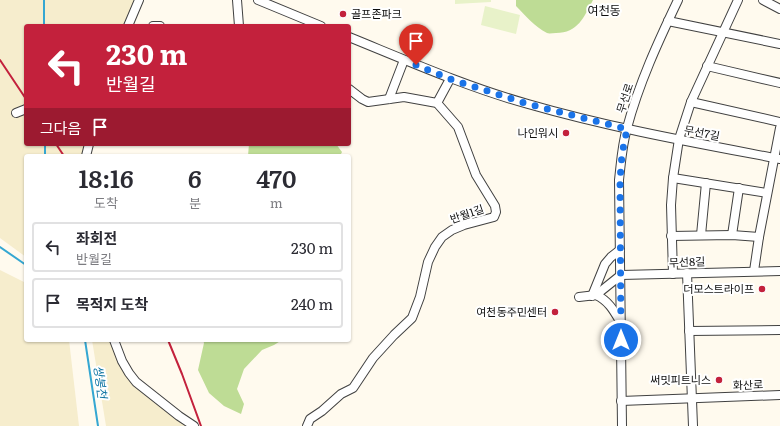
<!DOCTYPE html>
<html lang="ko">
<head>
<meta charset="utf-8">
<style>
	body { margin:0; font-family:Literata,"Noto Sans KR",serif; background:#f2f2f3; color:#2b2b33; height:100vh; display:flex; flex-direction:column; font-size:15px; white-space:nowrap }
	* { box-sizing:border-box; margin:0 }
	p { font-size:13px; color:#7c7c81 }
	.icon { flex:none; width:22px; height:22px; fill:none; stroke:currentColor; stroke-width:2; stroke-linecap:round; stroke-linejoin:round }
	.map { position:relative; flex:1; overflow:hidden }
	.drawer { position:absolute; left:24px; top:154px; width:327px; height:188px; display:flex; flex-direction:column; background:#fff; border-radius:4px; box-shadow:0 1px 3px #0004 }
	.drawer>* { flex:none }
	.hud { position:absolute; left:24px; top:24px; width:327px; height:122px; border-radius:4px; box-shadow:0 1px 3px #0004; background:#c3213c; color:#fff; overflow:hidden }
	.pin { position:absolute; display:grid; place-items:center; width:34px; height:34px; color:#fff; margin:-41px -17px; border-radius:50% 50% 50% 0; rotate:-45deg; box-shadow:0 0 4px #0007 }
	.pin .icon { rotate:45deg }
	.me { position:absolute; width:44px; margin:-22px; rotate:0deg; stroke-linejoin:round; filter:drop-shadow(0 0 3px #0008) }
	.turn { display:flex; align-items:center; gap:14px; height:84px; padding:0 16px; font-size:18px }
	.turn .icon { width:52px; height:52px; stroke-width:2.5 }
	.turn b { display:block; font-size:28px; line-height:34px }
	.then { display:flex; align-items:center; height:38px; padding:0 16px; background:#0003; gap:8px; font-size:15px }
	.eta { display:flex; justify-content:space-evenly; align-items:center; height:68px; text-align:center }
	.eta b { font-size:24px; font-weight:600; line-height:28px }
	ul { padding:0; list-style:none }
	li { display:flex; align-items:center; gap:12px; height:50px; margin:0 8px 6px; padding:0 8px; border:2px solid #e1e1e2; border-radius:4px }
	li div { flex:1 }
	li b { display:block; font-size:15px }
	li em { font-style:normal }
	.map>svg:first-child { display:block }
	.farmland { fill:#f6edcd }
	.forest { fill:#bedc95 }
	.pitch { fill:#e8f2c9 }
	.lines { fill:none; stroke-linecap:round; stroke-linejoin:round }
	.stream { stroke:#35a7d2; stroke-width:2 }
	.minor-casing { stroke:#414141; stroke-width:10 }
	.minor { stroke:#fff; stroke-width:8 }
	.rail { stroke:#c3213c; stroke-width:2 }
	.route { stroke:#1a73e8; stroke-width:7; stroke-dasharray:0 12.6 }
	.poi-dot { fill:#c3213c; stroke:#fff; stroke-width:1.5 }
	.labels { text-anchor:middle; stroke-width:4; stroke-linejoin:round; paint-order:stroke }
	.poi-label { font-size:11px; fill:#0e0e0e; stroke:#fff; text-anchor:end }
	.street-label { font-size:11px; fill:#0e0e0e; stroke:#fff }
	.neighbourhood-label { font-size:12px; fill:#0e0e0e; stroke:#fff }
	.water-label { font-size:12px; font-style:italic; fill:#1276a4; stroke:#fff }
</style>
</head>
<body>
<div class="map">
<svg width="780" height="426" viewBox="0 0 780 426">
	<rect width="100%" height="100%" fill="#fffaee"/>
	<g class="farmland">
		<path d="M 0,0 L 136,0 L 124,26 L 26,26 L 26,144 L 87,144 L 83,156 L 26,156 L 26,257 L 0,238 Z"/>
		<path d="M 0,270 L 26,283 L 26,340 L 69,340 L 79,426 L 0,426 Z"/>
		<path d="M 92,340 L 112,340 L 127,374 L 191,426 L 106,426 Z"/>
	</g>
	<g class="forest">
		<path d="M 516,0 L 593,0 C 584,17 578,33 556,33 C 553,33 549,34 547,33 C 535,27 525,15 516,6 Z"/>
		<path d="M 249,144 L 336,144 L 342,152 L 340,156 L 248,156 Z"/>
		<path d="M 203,340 L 282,340 L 274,345 L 262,350 L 244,369 L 237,389 L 244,404 L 241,414 L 224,406 L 209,393 L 198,370 L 204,343 Z"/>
	</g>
	<g class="pitch">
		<path d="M 455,0 L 491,0 L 491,2 L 455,4 Z"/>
		<path d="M 485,6 L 520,15 L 516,34 L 481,25 Z"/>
	</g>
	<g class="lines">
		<g class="stream">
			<path d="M 44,0 L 44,26"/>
			<path d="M 45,156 L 45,144"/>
			<path d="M 0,247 L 26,265"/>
			<path d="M 85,340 L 98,426"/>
		</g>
		<g class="minor-casing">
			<g id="minor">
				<path d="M 237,0 L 239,26"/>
				<path d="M 258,0 L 321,26"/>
				<path d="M 763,0 L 780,9"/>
				<path d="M 668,21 L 780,44"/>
				<path d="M 128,26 L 139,0"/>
				<path d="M 153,26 L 160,26"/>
				<path d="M 349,37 C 408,61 467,87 528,104 C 611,128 696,143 780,159"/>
				<path d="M 707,66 L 780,83"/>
				<path d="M 389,99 L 404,60"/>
				<path d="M 691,102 L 780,122"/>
				<path d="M 437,103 L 450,79"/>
				<path d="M 16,113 L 26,109"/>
				<path d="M 86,156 L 89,144"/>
				<path d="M 673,178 L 767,193"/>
				<path d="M 701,235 L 706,183"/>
				<path d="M 732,235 L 739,188"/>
				<path d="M 671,236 L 732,235 L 759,237"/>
				<path d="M 754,271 L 759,237 L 780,128"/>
				<path d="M 687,273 L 693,426"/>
				<path d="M 673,274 L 671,205 L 673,178 L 679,139 L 691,102 L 738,0"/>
				<path d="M 596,295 C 609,301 614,311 621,323"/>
				<path d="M 592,296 L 605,264 L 611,257 L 620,250"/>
				<path d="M 579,297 L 596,295 L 621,275 L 780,271"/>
				<path d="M 689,331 L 780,330"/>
				<path d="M 114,340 L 122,361 L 129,373 L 136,382 L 179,416 L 194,426"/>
				<path d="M 621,401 L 780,395"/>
				<path d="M 307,426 L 310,419 L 322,411 L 341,394 L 353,388 L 373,358 L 394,335 L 412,318 L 420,297 L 428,262 L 435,247 L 442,237 L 452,230 L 464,225 L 494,217 L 496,212 L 495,206 L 476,175 L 458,127 L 437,103 L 404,97 L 368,102 L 362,99 L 349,89"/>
				<path d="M 622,426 L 619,180 C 621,163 622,145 627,128 C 639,83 658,42 678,0"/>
			</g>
		</g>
		<use href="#minor" class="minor"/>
		<g class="rail">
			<path d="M 0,60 L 26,99"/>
			<path d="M 56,144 L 64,156"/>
			<path d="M 168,340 L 182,374 L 201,426"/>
		</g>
	</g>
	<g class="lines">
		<path class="route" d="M 416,65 L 450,79 L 528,104 L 627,129 L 622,154 L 620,180 L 621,340"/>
	</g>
	<g class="poi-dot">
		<circle cx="343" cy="14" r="4"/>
		<circle cx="566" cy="133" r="4"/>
		<circle cx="762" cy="289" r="4"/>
		<circle cx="555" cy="312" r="4"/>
		<circle cx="719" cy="380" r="4"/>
	</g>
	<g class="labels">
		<g class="poi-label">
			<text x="351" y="18" text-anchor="start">골프존파크</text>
			<text x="558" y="137">나인워시</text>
			<text x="754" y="293">더모스트라이프</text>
			<text x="547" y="316">여천동주민센터</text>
			<text x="711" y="384">써밋피트니스</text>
		</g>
		<g class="street-label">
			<text transform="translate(625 98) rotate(-72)" y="4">무선로</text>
			<text transform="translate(702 133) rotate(11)" y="4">무선7길</text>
			<text transform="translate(467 214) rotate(-19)" y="4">반월1길</text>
			<text transform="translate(687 262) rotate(-2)" y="4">무선8길</text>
			<text transform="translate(748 385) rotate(-2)" y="4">화산로</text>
		</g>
		<g class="neighbourhood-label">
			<text x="604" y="15">여천동</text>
		</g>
		<g class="water-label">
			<text transform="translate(100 382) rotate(82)" y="4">쌍봉천</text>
		</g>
	</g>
</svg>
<div class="pin" style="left:416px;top:65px;background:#d93025"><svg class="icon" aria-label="arrive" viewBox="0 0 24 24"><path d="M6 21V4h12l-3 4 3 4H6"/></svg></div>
<svg class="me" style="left:621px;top:340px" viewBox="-20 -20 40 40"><circle r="17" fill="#1a73e8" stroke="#fff" stroke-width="3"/><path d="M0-11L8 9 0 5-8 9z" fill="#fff"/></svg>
<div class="hud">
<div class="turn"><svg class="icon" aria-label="left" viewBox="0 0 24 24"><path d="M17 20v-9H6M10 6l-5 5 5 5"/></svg><div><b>230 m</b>반월길</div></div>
<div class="then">그다음<svg class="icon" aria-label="arrive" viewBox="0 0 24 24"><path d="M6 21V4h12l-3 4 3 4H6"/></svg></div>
</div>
<section class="drawer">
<div class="eta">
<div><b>18:16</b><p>도착</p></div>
<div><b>6</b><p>분</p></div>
<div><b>470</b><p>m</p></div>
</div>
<ul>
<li><svg class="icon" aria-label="left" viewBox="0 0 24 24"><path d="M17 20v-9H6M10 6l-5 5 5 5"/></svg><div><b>좌회전</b><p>반월길</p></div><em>230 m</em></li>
<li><svg class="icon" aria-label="arrive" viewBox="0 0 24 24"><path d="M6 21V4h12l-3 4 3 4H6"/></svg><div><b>목적지 도착</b></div><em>240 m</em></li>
</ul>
</section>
</div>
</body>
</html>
